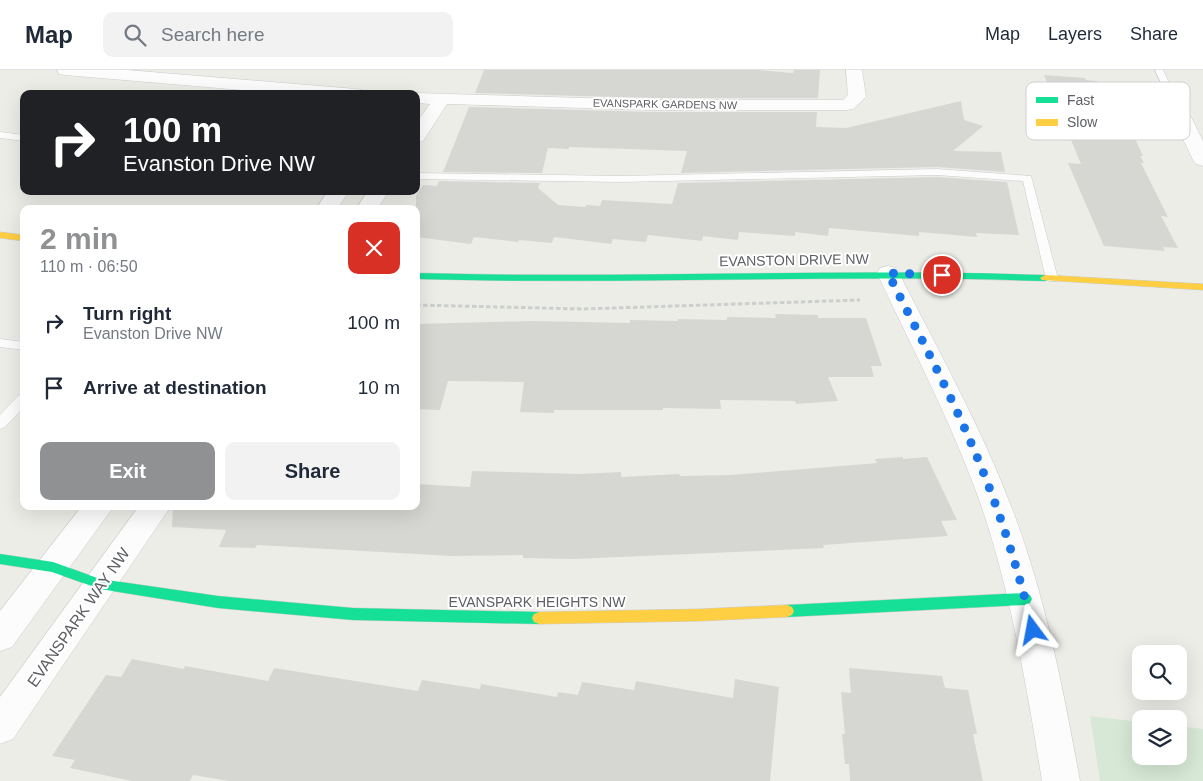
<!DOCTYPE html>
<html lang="en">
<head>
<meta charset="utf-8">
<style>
	body { margin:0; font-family:Arial,sans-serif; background:#f2f2f3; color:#1f2937; height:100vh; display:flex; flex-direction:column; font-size:19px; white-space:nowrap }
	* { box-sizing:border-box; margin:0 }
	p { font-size:16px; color:#747a83 }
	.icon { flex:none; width:28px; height:28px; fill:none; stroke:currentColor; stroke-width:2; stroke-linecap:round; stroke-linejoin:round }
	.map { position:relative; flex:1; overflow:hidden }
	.details { position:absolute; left:20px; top:135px; width:400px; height:305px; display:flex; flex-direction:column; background:#fff; border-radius:10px; box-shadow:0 5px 20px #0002 }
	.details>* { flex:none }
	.banner { position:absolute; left:20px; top:20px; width:400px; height:105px; border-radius:10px; box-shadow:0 5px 20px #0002; background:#202124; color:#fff; overflow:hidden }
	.buttons { position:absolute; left:1132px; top:575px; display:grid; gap:10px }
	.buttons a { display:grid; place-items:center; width:55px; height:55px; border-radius:10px; background:#fff; box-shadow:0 5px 20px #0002; font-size:25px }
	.pin { position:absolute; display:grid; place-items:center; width:42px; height:42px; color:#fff; margin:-21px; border:2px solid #fff; border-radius:50%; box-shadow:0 1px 5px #0007 }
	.me { position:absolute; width:55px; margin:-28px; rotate:347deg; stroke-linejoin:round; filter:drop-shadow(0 0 4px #0008) }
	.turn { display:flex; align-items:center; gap:18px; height:105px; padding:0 20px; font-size:22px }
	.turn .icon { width:65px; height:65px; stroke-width:2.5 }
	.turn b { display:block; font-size:35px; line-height:42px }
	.round { display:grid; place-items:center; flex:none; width:52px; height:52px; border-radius:10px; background:#f2f2f3 }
	.headline { display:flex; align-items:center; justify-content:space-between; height:85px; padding:0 20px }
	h1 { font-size:30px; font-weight:600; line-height:38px; color:#909193 }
	.cta { display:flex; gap:10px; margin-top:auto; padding:10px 20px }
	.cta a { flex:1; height:58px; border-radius:10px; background:#909193; color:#fff; font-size:20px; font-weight:600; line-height:58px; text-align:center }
	.cta a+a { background:#f2f2f3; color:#1f2937 }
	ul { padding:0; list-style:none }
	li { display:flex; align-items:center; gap:15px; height:65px; padding:0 20px }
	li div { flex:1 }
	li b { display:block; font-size:19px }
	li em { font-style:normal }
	header { display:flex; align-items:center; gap:30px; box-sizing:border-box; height:70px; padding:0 25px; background:#fff; border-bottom:1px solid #e0e1e3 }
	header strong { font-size:24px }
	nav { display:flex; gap:28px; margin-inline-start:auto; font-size:18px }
	.search { width:350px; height:45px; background:#f2f2f3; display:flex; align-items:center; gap:12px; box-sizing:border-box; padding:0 18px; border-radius:10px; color:#747a83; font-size:19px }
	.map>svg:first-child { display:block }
	.green { fill:#d7e8d6 }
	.building { fill:#d6d6d3 }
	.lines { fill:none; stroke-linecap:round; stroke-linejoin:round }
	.lane-casing { stroke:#cacbca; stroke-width:1 }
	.street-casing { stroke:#cacbca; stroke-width:1 }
	.fast-casing { stroke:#cbcbcb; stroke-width:1 }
	.slow-casing { stroke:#cbcbcb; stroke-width:1 }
	.path { stroke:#cbcfcd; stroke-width:3; stroke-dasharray:4.5 2.5; stroke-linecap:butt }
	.lane { fill:#fcfcfc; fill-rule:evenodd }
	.street { fill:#fcfcfc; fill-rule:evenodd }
	.fast { fill:#16e098; fill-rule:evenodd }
	.slow { fill:#ffcf43; fill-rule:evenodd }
	.route { stroke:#1a73e8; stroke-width:9; stroke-dasharray:0 16.2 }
	.labels { text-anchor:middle; stroke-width:4; stroke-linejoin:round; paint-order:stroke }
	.far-street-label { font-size:11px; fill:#5e6065; stroke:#fff }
	.street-label { font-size:14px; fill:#5e6065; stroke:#fff }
	.near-street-label { font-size:16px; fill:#5e6065; stroke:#fff }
	.key { fill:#fff; stroke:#cfcfd1; stroke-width:1 }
	.key-label { font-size:14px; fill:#5e6065 }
</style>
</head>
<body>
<header>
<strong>Map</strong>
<div class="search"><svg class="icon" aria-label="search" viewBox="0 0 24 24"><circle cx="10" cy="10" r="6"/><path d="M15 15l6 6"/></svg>Search here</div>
<nav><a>Map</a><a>Layers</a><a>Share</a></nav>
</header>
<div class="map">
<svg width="1203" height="711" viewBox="0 0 1203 711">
	<rect width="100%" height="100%" fill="#edede8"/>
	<path class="green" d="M 1090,646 L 1141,652 L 1141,686 L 1179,686 L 1179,656 L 1203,659 L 1203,711 L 1100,711 Z"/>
	<g class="building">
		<path d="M 484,0 L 757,0 L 793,3 L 794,0 L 820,0 L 818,28 L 653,28 L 475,23 Z"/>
		<path d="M 1044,5 L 1085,8 L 1086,10 L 1097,11 L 1109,31 L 1118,32 L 1143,86 L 1140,86 L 1144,93 L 1141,93 L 1168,147 L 1161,146 L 1178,178 L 1163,177 L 1165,181 L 1104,176 L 1068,93 L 1081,94 Z"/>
		<path d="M 961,31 L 964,50 L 983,56 L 953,81 L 1001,82 L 1005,102 L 937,97 L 681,103 L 687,81 L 569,77 L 569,79 L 548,78 L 542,103 L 443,102 L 469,37 L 653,42 L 817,42 L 816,57 L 846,58 Z"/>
		<path d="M 937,107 L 1007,112 L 1019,165 L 976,163 L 977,167 L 919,162 L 919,166 L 829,158 L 828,166 L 795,162 L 795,166 L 739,162 L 738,170 L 703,166 L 702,171 L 648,165 L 646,172 L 613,169 L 611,174 L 554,167 L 552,173 L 519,170 L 518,172 L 474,167 L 471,174 L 416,167 L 416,126 L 423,115 L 437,116 L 439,111 L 540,113 L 538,118 L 558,135 L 585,137 L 586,135 L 600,136 L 602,130 L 672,134 L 678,113 Z"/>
		<path d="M 775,244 L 818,245 L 818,248 L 866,248 L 882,296 L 871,296 L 874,307 L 828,307 L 838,331 L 796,334 L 795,331 L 720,330 L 721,339 L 663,338 L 663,340 L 554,340 L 554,343 L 520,342 L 524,312 L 448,311 L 440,340 L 416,339 L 416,254 L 533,251 L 630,253 L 630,250 L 678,251 L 678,249 L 727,250 L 727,247 L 776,248 Z"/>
		<path d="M 903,387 L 903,389 L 927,387 L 957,450 L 941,451 L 948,466 L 823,475 L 824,478 L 573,489 L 523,488 L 523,485 L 452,486 L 257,475 L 255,478 L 219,477 L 226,460 L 172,457 L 173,436 L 416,436 L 416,414 L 470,417 L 472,401 L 580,404 L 621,402 L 621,407 L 679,404 L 680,406 L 731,405 L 877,393 L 875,389 Z"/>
		<path d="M 132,589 L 184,599 L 185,596 L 268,611 L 274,598 L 418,621 L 422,610 L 480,619 L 481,614 L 557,627 L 558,622 L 578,625 L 582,612 L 634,620 L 636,611 L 733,628 L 735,609 L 779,617 L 770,711 L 229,711 L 193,705 L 190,711 L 132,711 L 70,698 L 75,690 L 52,686 L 106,605 L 121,607 Z"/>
		<path d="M 849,598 L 942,606 L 945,618 L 968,620 L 977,664 L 973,664 L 983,711 L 850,711 L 849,694 L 845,694 L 842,664 L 845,664 L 841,622 L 851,623 Z"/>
	</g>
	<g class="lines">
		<g class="lane-casing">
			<g id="lane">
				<path d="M 1155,0 L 1163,0 L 1173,21 L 1172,23 L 1166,23 Z"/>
				<path d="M 0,62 L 24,65 L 24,71 L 0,68 Z"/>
				<path d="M 937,99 L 1031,106 L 1058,209 L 1056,211 L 1048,211 L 1046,209 L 1023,111 L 937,105 L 621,112 L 416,109 L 416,103 L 621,106 Z"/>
				<path d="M 0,269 L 24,272 L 24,280 L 0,277 Z"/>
				<path d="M 24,324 L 24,337 L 5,357 L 0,359 L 0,345 L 19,325 Z"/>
			</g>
		</g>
		<g class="street-casing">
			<g id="street">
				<path d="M 57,0 L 127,0 L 356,19 L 362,20 L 365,24 L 290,24 L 65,5 L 59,4 Z"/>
				<path d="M 846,0 L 862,0 L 866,27 L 853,39 L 847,40 L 653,40 L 447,34 L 423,71 L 416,73 L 416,53 L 430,34 L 416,33 L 416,24 L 412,24 L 416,23 L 653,30 L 843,30 L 848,25 Z"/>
				<path d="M 1169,16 L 1175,17 L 1178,21 L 1203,71 L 1203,96 L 1196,94 L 1193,90 L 1160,21 L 1163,17 Z"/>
				<path d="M 328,121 L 349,121 L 337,139 L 316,139 Z"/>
				<path d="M 368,121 L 389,121 L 377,139 L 356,139 Z"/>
				<path d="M 888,196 L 896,198 L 899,203 C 938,280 980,355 1011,436 C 1045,524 1063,618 1080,711 L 1042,711 C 1027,619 1012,527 982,438 C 954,357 913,280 877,203 L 880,198 Z"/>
				<path d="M 82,436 L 114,436 L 12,577 L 0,581 L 0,541 Z"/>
				<path d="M 139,436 L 171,436 L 13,669 L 0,674 L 0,627 Z"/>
			</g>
		</g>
		<g class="fast-casing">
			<g id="fast">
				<path d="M 416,203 C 626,209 835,198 1045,205 L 1050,208 L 1045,211 C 835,204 626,215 416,209 Z"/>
				<path d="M 0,484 L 53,492 L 100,509 L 218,526 L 353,538 L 539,542 L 544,544 L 546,548 L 544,552 L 539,554 L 353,550 L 218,538 L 100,519 L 52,502 L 0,494 Z"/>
				<path d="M 1025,523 L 1030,525 L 1032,529 L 1030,533 L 1025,535 L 787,547 L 782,545 L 780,541 L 782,537 L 787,535 Z"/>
			</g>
		</g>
		<g class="slow-casing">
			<g id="slow">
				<path d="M 0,162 L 24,165 L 24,171 L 0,168 Z"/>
				<path d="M 1045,205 L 1203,214 L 1203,220 L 1042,210 L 1040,208 Z"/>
				<path d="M 787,535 L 792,537 L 794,541 L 792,545 L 787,547 L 701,551 L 539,554 L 534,552 L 532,548 L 534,544 L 539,542 L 701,539 Z"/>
			</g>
		</g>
		<path class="path" d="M 416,235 L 583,239 L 860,230"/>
		<use href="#lane" class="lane"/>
		<use href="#street" class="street"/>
		<use href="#fast" class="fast"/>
		<use href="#slow" class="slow"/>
	</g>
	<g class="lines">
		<path class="route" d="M 942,205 L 888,203 C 915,257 944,311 968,366 C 996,429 1017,494 1033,560"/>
	</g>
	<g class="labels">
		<g class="far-street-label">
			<text transform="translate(665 34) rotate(1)" y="4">EVANSPARK GARDENS NW</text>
		</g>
		<g class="street-label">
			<text transform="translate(794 190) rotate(-1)" y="5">EVANSTON DRIVE NW</text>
			<text x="537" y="537">EVANSPARK HEIGHTS NW</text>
		</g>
		<g class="near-street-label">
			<text transform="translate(78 547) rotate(-55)" y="6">EVANSPARK WAY NW</text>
		</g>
	</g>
	<rect x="1026" y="12" width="164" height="58" rx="8" class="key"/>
	<rect x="1036" y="27" width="22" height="6" fill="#16e098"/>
	<rect x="1036" y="49" width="22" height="7" fill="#ffcf43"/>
	<g class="key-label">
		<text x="1067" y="35">Fast</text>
		<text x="1067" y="57">Slow</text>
	</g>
</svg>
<div class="buttons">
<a><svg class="icon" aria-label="search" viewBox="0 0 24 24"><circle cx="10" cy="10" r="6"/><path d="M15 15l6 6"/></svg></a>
<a><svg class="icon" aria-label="layers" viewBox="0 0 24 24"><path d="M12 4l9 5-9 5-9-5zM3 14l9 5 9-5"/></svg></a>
</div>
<div class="pin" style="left:942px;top:205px;background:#d93025"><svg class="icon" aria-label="arrive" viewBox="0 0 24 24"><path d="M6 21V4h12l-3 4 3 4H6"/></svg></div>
<svg class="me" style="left:1033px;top:560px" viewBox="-20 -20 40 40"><path d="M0-17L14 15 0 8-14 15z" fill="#1a73e8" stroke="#fff" stroke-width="4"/></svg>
<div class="banner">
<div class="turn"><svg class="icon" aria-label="right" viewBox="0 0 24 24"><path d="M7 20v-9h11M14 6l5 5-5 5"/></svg><div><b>100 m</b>Evanston Drive NW</div></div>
</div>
<section class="details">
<div class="headline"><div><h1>2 min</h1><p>110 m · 06:50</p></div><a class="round" style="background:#d93025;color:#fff"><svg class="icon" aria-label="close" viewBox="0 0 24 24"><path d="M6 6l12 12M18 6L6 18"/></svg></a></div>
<ul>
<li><svg class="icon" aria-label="right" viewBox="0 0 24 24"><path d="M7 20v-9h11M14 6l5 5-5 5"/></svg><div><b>Turn right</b><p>Evanston Drive NW</p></div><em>100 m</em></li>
<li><svg class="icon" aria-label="arrive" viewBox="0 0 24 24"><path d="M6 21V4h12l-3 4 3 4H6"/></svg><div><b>Arrive at destination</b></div><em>10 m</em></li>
</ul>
<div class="cta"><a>Exit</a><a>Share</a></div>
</section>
</div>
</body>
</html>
